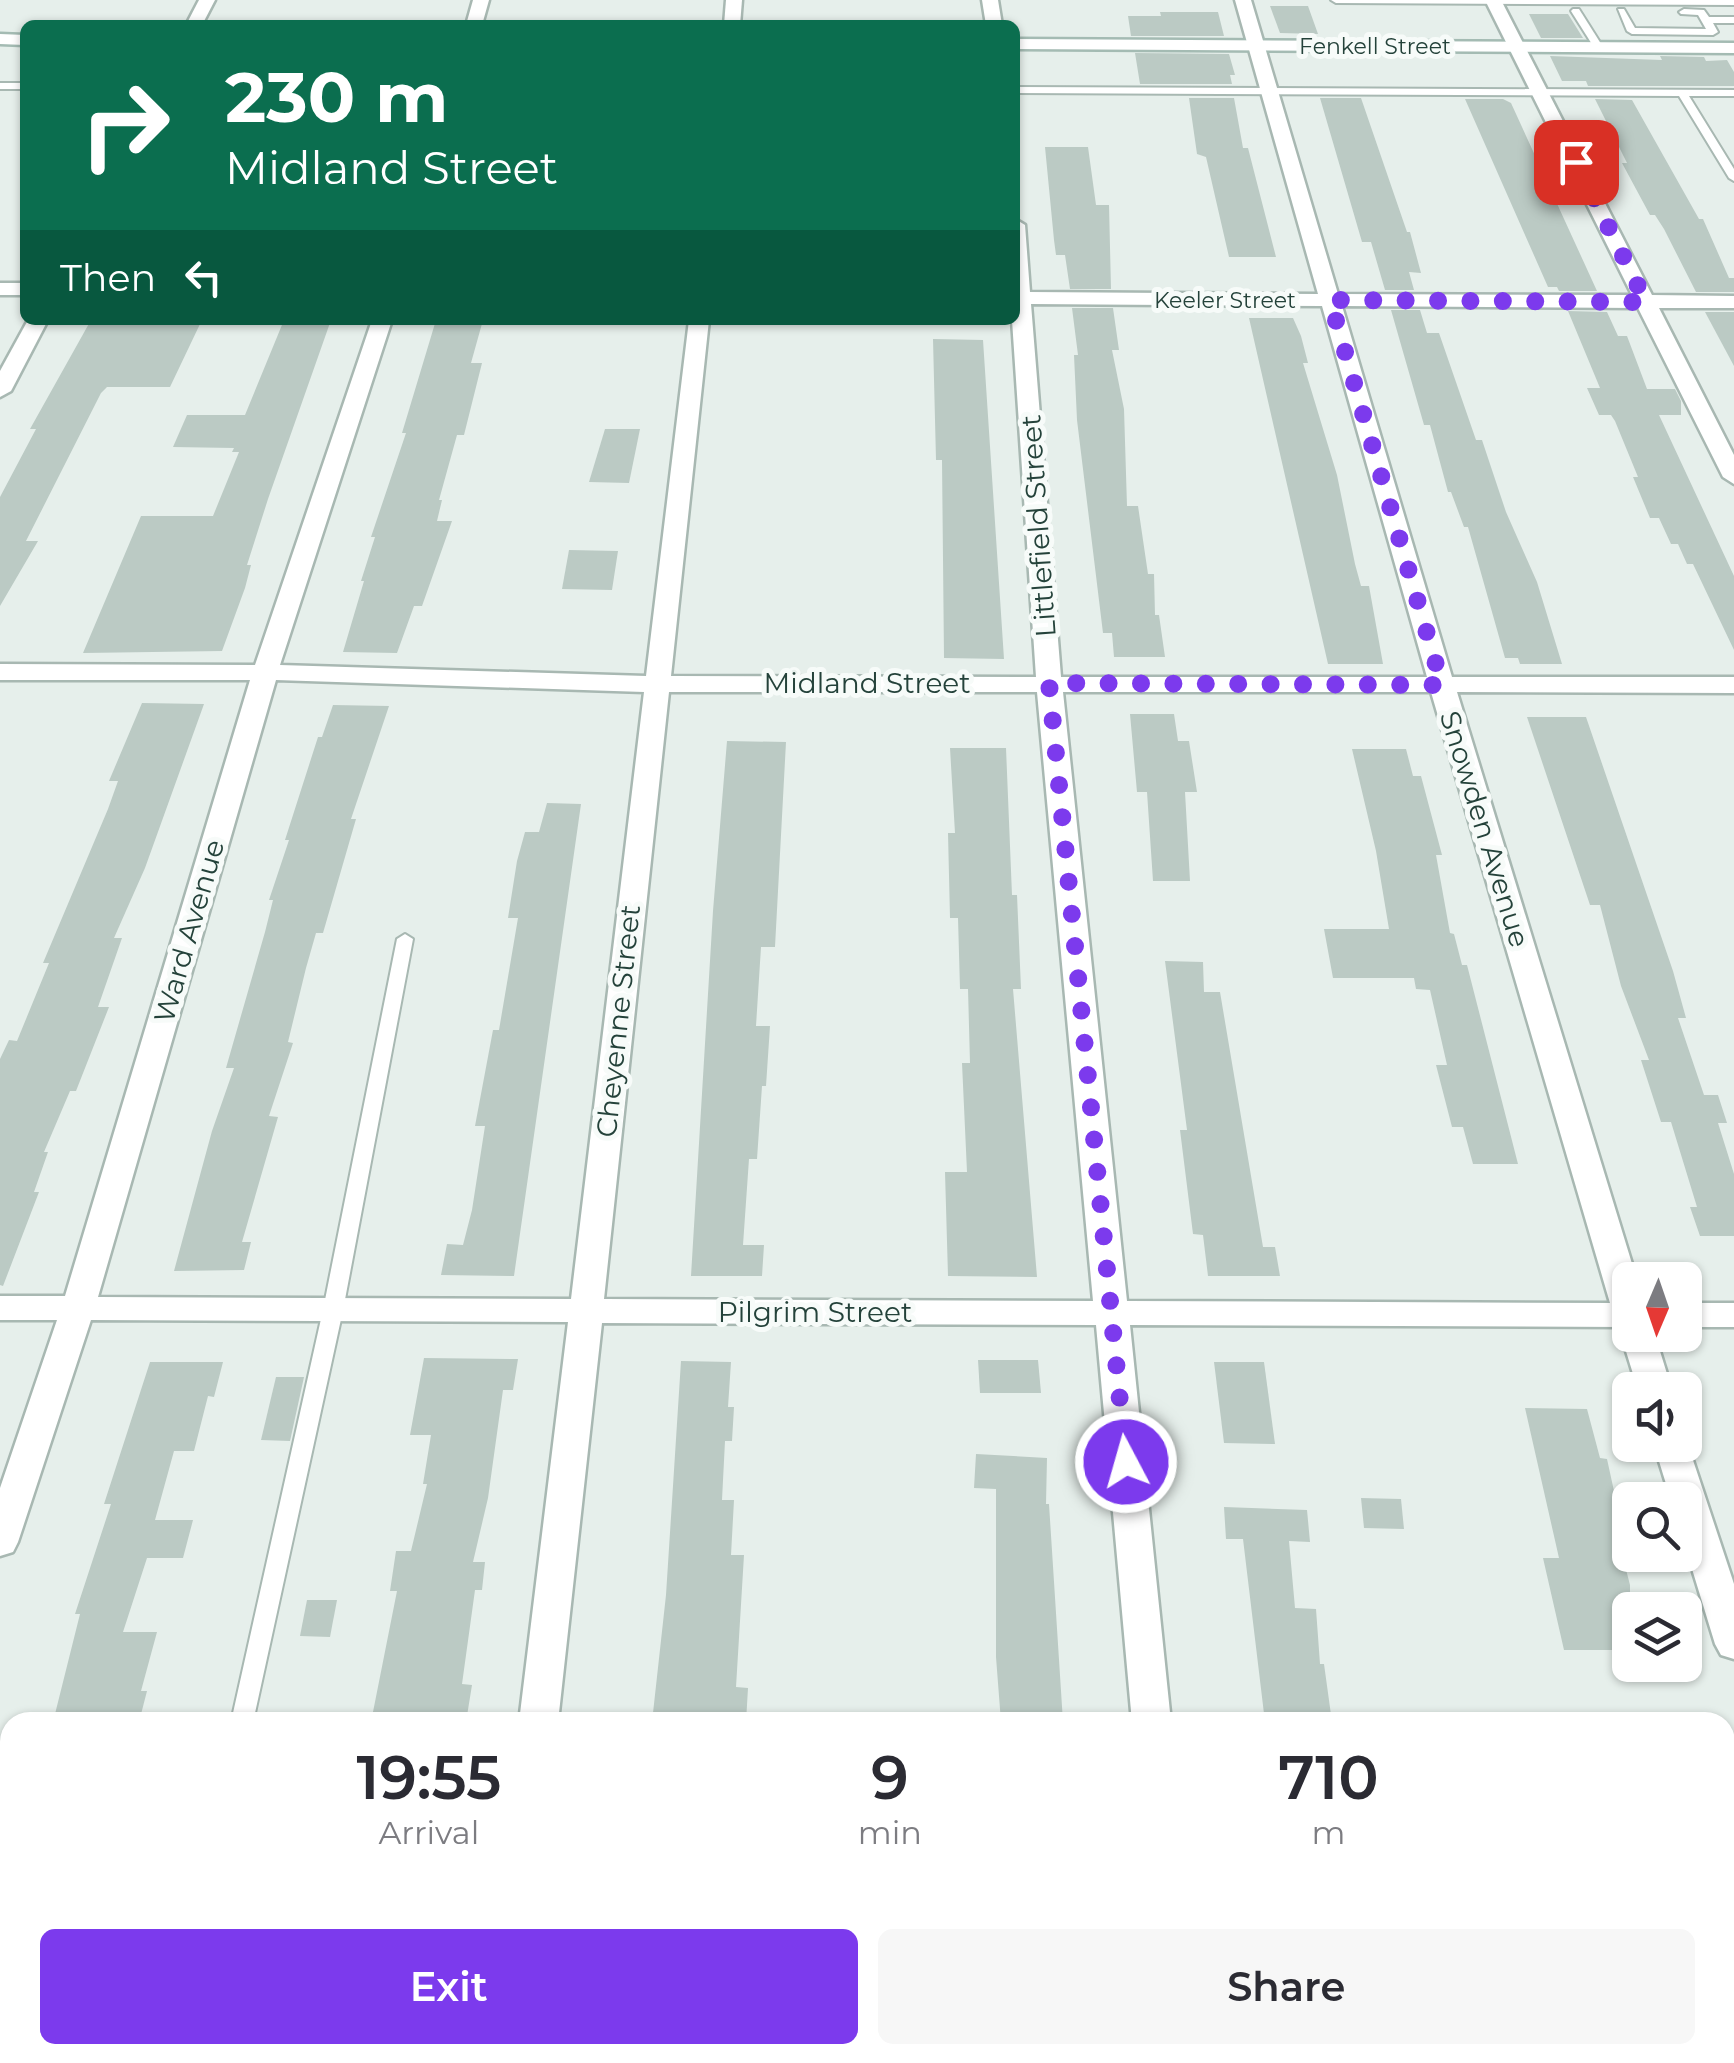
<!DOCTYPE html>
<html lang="en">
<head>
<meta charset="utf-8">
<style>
	body { margin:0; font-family:Montserrat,sans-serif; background:#f7f7f7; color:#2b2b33; height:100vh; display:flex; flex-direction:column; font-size:38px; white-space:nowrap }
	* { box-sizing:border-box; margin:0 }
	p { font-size:32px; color:#7c7c81 }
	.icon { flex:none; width:55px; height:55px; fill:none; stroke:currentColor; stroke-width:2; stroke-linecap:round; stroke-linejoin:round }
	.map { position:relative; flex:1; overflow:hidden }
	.panel { position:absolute; left:0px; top:1712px; width:1735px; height:352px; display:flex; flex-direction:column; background:#fff; border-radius:30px 30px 0 0; box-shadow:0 2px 8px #0004 }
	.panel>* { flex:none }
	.guide { position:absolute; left:20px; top:20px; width:1000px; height:305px; border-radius:15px; box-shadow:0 2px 8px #0004; background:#0b6e4f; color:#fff; overflow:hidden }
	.needle { width:65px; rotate:182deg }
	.fabs { position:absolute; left:1612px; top:1262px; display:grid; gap:20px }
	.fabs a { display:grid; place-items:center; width:90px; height:90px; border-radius:15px; background:#fff; box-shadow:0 2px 8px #0004; font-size:50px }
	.pin { position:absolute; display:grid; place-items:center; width:85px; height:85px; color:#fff; margin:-42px; border-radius:20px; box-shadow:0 5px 15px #0006 }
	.me { position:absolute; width:110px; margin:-55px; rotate:354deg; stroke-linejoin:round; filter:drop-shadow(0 0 8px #0008) }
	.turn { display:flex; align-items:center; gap:35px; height:210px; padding:0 40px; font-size:45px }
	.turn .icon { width:130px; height:130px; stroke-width:2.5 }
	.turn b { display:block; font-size:70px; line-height:85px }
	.then { display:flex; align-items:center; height:95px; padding:0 40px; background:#0003; gap:20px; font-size:38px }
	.eta { display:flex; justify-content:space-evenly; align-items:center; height:170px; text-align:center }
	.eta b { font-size:60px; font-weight:600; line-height:70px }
	.button { display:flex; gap:20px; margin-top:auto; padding:20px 40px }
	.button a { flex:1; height:115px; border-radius:15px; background:#7c3aed; color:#fff; font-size:40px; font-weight:600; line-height:115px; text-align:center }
	.button a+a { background:#f7f7f7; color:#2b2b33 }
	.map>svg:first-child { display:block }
	.building { fill:#bbcac4 }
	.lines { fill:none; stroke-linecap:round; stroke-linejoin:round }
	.lane-casing { stroke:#a8b8b2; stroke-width:4 }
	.street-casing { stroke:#a8b8b2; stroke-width:5 }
	.secondary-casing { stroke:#a4bbb3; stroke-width:5 }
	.lane { fill:#fff; fill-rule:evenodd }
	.street { fill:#fff; fill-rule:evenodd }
	.secondary { fill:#fff; fill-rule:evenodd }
	.route { stroke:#7c3aed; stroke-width:18; stroke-dasharray:0 32.4 }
	.labels { text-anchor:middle; stroke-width:10; stroke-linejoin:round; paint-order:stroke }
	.far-street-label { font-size:22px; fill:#24423a; stroke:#f7fbf9 }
	.street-label { font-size:28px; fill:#24423a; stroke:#f7fbf9 }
</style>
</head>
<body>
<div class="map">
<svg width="1734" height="2063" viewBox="0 0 1734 2063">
	<rect width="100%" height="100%" fill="#e6efeb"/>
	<g class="building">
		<path d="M 1270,6 L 1308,6 L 1318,34 L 1280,33 Z"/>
		<path d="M 1160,12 L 1218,12 L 1224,36 L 1131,36 L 1128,16 L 1161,16 Z"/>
		<path d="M 1529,14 L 1568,14 L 1583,38 L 1541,38 Z"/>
		<path d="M 1135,53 L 1229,54 L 1235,75 L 1230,75 L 1232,84 L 1140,84 Z"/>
		<path d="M 1550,56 L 1662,60 L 1660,56 L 1704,57 L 1706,61 L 1727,60 L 1734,72 L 1734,86 L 1588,86 L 1586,81 L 1562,81 Z"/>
		<path d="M 1189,98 L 1234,98 L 1243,148 L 1248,148 L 1276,257 L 1229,257 L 1206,157 L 1197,154 Z"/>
		<path d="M 1320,98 L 1361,98 L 1407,232 L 1410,232 L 1421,273 L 1409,272 L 1414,290 L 1385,290 L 1371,242 L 1362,242 Z"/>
		<path d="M 1465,99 L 1503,99 L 1511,103 L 1597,291 L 1559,291 L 1557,287 L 1548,287 Z"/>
		<path d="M 1595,99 L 1632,100 L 1699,219 L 1703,219 L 1729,278 L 1734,278 L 1734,292 L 1696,292 L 1664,229 L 1655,215 L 1650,215 L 1622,163 L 1627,163 Z"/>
		<path d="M 1045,147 L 1088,147 L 1096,205 L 1109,205 L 1111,289 L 1070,289 L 1065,255 L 1056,255 L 1054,240 Z"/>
		<path d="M 1072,308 L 1113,308 L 1119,350 L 1112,350 L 1124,409 L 1127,506 L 1138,506 L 1148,574 L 1154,574 L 1155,615 L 1159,615 L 1165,657 L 1114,657 L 1112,633 L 1103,633 L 1077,420 L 1074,355 L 1078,355 Z"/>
		<path d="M 1391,310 L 1420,310 L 1427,333 L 1439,333 L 1476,440 L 1482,440 L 1506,512 L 1537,582 L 1562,664 L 1520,664 L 1518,658 L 1505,658 L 1468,527 L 1464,527 L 1451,492 L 1448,492 L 1430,425 L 1424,425 Z"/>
		<path d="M 1568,311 L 1607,312 L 1618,336 L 1627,336 L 1647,389 L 1675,389 L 1681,401 L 1681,415 L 1659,415 L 1734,576 L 1734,650 L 1693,564 L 1687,564 L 1678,544 L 1671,544 L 1659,518 L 1650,518 L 1633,477 L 1638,477 L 1615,421 L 1611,415 L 1599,415 L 1587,388 L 1600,388 Z"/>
		<path d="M 1705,312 L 1734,312 L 1734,366 Z"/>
		<path d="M 1249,318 L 1293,318 L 1301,336 L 1308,363 L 1303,363 L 1337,475 L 1355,564 L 1361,586 L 1369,586 L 1383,664 L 1328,664 Z"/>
		<path d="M 91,320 L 200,324 L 170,387 L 107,387 L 101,393 L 26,541 L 38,541 L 0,606 L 0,497 L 36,429 L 30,429 Z"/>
		<path d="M 284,320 L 331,320 L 268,499 L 247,565 L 251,565 L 245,588 L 222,651 L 83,653 L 141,516 L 213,516 L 239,452 L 232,452 L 234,448 L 173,447 L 187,415 L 245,415 Z"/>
		<path d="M 436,320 L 483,320 L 471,363 L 482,363 L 464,435 L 457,435 L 439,500 L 442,500 L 437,521 L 452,521 L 422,606 L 414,606 L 397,653 L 343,652 L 364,581 L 361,581 L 375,537 L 371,537 L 406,433 L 402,433 Z"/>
		<path d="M 933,339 L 983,340 L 1004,659 L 944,658 L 942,460 L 936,460 Z"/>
		<path d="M 605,429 L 640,429 L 629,483 L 589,482 Z"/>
		<path d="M 569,550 L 618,551 L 612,590 L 562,589 Z"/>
		<path d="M 142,703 L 204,704 L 145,868 L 114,938 L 122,938 L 98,1007 L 109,1007 L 76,1091 L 70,1091 L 44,1152 L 48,1152 L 34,1192 L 39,1192 L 3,1286 L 0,1285 L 0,1059 L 9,1040 L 17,1041 L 49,963 L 43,963 L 108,809 L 118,781 L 109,781 Z"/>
		<path d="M 333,705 L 389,706 L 351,819 L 356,819 L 323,933 L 316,933 L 306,968 L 288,1042 L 293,1043 L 269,1116 L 278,1117 L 242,1242 L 251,1242 L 244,1270 L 174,1271 L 212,1131 L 234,1068 L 226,1068 L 265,932 L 273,900 L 269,900 L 289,840 L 285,840 L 318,737 L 322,737 Z"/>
		<path d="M 1130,714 L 1174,714 L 1178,741 L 1189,741 L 1197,792 L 1185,792 L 1190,881 L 1153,881 L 1147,792 L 1137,792 Z"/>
		<path d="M 1527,717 L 1586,717 L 1673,971 L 1686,1018 L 1678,1018 L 1704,1095 L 1718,1095 L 1727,1123 L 1718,1123 L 1734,1174 L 1734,1236 L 1700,1236 L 1690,1207 L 1697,1207 L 1671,1122 L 1661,1122 L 1641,1060 L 1649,1060 L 1621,986 L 1600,905 L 1590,905 Z"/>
		<path d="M 727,741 L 786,742 L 775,947 L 761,947 L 756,1026 L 770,1026 L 766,1086 L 762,1086 L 757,1159 L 749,1159 L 743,1245 L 764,1245 L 762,1276 L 691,1276 L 713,911 Z"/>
		<path d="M 950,748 L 1006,748 L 1012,895 L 1017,895 L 1021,989 L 1013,989 L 1037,1277 L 948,1276 L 945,1172 L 967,1172 L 962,1063 L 970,1063 L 968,989 L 960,989 L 958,918 L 950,918 L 948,833 L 955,833 Z"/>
		<path d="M 1352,749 L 1406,749 L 1413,776 L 1421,776 L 1442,855 L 1436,855 L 1450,933 L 1454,934 L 1462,965 L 1467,965 L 1518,1164 L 1473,1164 L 1463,1127 L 1452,1127 L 1436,1065 L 1447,1065 L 1430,990 L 1416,989 L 1414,978 L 1333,978 L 1324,929 L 1389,929 L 1376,851 Z"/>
		<path d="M 547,803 L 581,804 L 514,1276 L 441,1275 L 447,1244 L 463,1245 L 472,1210 L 485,1126 L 475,1126 L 493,1030 L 499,1030 L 518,918 L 508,918 L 517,861 L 525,832 L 539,832 Z"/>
		<path d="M 1165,961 L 1203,962 L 1204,992 L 1220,992 L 1263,1247 L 1275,1247 L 1280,1276 L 1208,1276 L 1203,1235 L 1193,1234 L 1180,1130 L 1187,1130 Z"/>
		<path d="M 424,1358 L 518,1359 L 513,1390 L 503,1390 L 488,1498 L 473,1562 L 485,1562 L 482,1590 L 475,1590 L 462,1684 L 472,1685 L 466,1722 L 371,1722 L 397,1591 L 390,1591 L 396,1551 L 411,1551 L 427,1484 L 423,1484 L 431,1435 L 410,1435 Z"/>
		<path d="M 978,1360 L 1038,1360 L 1041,1393 L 980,1393 Z"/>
		<path d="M 681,1361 L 731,1362 L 728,1407 L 734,1407 L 732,1441 L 725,1441 L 722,1500 L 734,1500 L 731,1555 L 744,1555 L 736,1687 L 748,1688 L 746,1722 L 652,1722 L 666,1595 Z"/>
		<path d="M 150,1362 L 223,1362 L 214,1397 L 208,1396 L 194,1451 L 174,1451 L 155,1520 L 193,1520 L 183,1558 L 147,1558 L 123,1632 L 157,1632 L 141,1691 L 147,1691 L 139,1722 L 53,1722 L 80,1614 L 75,1614 L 111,1504 L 104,1504 Z"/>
		<path d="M 1214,1362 L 1264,1362 L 1275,1444 L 1224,1443 Z"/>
		<path d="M 276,1377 L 304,1377 L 290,1441 L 261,1440 Z"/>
		<path d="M 1525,1408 L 1587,1409 L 1600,1458 L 1607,1459 L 1626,1546 L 1620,1546 L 1630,1585 L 1630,1650 L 1564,1650 L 1543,1558 L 1559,1558 Z"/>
		<path d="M 976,1454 L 1047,1458 L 1046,1504 L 1049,1504 L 1063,1722 L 1001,1722 L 996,1657 L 996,1489 L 974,1488 Z"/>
		<path d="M 1361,1498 L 1401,1499 L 1404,1529 L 1364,1528 Z"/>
		<path d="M 1224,1507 L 1307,1510 L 1310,1542 L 1289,1541 L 1295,1608 L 1316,1609 L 1320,1664 L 1324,1664 L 1332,1722 L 1265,1722 L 1243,1539 L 1226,1539 Z"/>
		<path d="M 307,1600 L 337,1600 L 330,1637 L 300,1636 Z"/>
	</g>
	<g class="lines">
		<g class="lane-casing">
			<g id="lane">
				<path d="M 1331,0 L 1734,0 L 1734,5 L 1336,3 Z"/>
				<path d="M 1573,9 L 1579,9 L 1603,47 L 1601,49 L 1595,49 L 1571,11 Z"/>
				<path d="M 1618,9 L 1624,9 L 1635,28 L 1706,29 L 1698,15 L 1681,14 L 1679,12 L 1684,9 L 1704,10 L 1709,17 L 1734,17 L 1734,23 L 1713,23 L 1718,32 L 1713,35 L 1632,34 L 1627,31 Z"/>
				<rect x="0" y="83" width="25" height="6"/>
				<path d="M 1015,87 L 1734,90 L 1734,96 L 1689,96 L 1734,169 L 1734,181 L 1729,178 L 1679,96 L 1015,93 Z"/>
				<path d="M 405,934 L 413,939 L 343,1310 L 253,1722 L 231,1722 L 323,1310 L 397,939 Z"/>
			</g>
		</g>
		<g class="street-casing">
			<g id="street">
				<path d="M 199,0 L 215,0 L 202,25 L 186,25 Z"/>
				<path d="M 473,0 L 489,0 L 482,25 L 466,25 Z"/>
				<path d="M 726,0 L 742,0 L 740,25 L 724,25 Z"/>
				<path d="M 982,0 L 998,0 L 1002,25 L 986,25 Z"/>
				<path d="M 1235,0 L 1251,0 L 1338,294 L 1632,295 L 1485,0 L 1501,0 L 1652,295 L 1734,296 L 1734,308 L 1659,308 L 1734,455 L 1734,484 L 1723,477 L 1638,308 L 1342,306 L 1452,677 L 1734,677 L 1734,693 L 1457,692 L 1637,1280 L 1630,1280 L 1630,1335 L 1655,1335 L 1672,1390 L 1638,1390 L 1621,1335 L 1626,1327 L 1130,1325 L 1171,1722 L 1132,1722 L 1096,1325 L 602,1323 L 558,1722 L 519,1722 L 568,1322 L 91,1320 L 18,1542 L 13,1552 L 0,1556 L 0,1488 L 57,1320 L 0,1320 L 0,1296 L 65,1296 L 250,680 L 0,680 L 0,664 L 255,665 L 372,320 L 392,320 L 280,665 L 646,676 L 689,320 L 709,320 L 671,676 L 1036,677 L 1012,320 L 1015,320 L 1015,219 L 1025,225 L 1030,292 L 1318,294 ZM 1031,304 L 1322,306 L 1427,677 L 1061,677 ZM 276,680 L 644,692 L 571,1299 L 98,1297 ZM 669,692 L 1037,692 L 1093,1301 L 604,1299 ZM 1063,692 L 1431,692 L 1610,1303 L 1127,1301 Z"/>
				<rect x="0" y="283" width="25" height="12"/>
				<path d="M 28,320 L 48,320 L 11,391 L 0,397 L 0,371 Z"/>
				<rect x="1685" y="1303" width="49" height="24"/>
				<path d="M 1685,1436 L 1734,1584 L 1734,1659 L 1721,1655 L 1715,1644 L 1685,1546 L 1685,1500 L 1671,1500 L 1654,1445 L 1685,1445 Z"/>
				<path d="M 479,2055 L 523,2055 L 522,2063 L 478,2063 Z"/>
				<path d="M 1163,2055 L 1207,2055 L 1208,2063 L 1164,2063 Z"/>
			</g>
		</g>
		<g class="secondary-casing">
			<g id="secondary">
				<path d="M 0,34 L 25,35 L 25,45 L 0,44 Z"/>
				<path d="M 1015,39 L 1734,43 L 1734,53 L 1015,49 Z"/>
			</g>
		</g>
		<use href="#lane" class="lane"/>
		<use href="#street" class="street"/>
		<use href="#secondary" class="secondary"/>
	</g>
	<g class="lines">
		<path class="route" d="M 1126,1462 L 1049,683 L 1442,685 L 1330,300 L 1646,302 L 1576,162"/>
	</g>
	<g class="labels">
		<g class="far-street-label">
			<text x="1375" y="54">Fenkell Street</text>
			<text x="1225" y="308">Keeler Street</text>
		</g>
		<g class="street-label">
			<text transform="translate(1038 526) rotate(-94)" y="10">Littlefield Street</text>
			<text x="867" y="693">Midland Street</text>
			<text transform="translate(1485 829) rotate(73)" y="10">Snowden Avenue</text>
			<text transform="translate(189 931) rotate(-74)" y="10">Ward Avenue</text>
			<text transform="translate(618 1021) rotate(-84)" y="10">Cheyenne Street</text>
			<text x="815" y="1322">Pilgrim Street</text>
		</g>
	</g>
</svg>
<div class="fabs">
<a><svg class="needle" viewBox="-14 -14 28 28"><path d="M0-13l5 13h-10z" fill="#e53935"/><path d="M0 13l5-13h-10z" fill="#7c7c81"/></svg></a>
<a><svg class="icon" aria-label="sound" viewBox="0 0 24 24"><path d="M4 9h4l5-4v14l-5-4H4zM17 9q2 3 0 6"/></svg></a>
<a><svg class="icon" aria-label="search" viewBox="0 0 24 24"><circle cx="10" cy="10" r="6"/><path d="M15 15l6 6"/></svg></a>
<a><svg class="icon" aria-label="layers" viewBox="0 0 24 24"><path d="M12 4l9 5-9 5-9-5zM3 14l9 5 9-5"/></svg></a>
</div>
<div class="pin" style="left:1576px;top:162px;background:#d93025"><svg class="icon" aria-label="arrive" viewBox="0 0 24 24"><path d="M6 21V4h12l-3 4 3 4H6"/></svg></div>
<svg class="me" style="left:1126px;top:1462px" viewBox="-20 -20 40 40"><circle r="17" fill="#7c3aed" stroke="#fff" stroke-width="3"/><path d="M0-11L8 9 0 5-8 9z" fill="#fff"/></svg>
<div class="guide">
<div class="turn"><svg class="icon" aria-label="right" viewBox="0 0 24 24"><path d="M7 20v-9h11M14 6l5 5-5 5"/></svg><div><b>230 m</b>Midland Street</div></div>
<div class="then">Then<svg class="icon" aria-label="left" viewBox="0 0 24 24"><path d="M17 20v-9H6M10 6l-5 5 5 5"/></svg></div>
</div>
<section class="panel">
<div class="eta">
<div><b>19:55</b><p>Arrival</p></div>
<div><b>9</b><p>min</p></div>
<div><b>710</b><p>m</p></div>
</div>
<div class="button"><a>Exit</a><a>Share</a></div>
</section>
</div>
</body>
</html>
